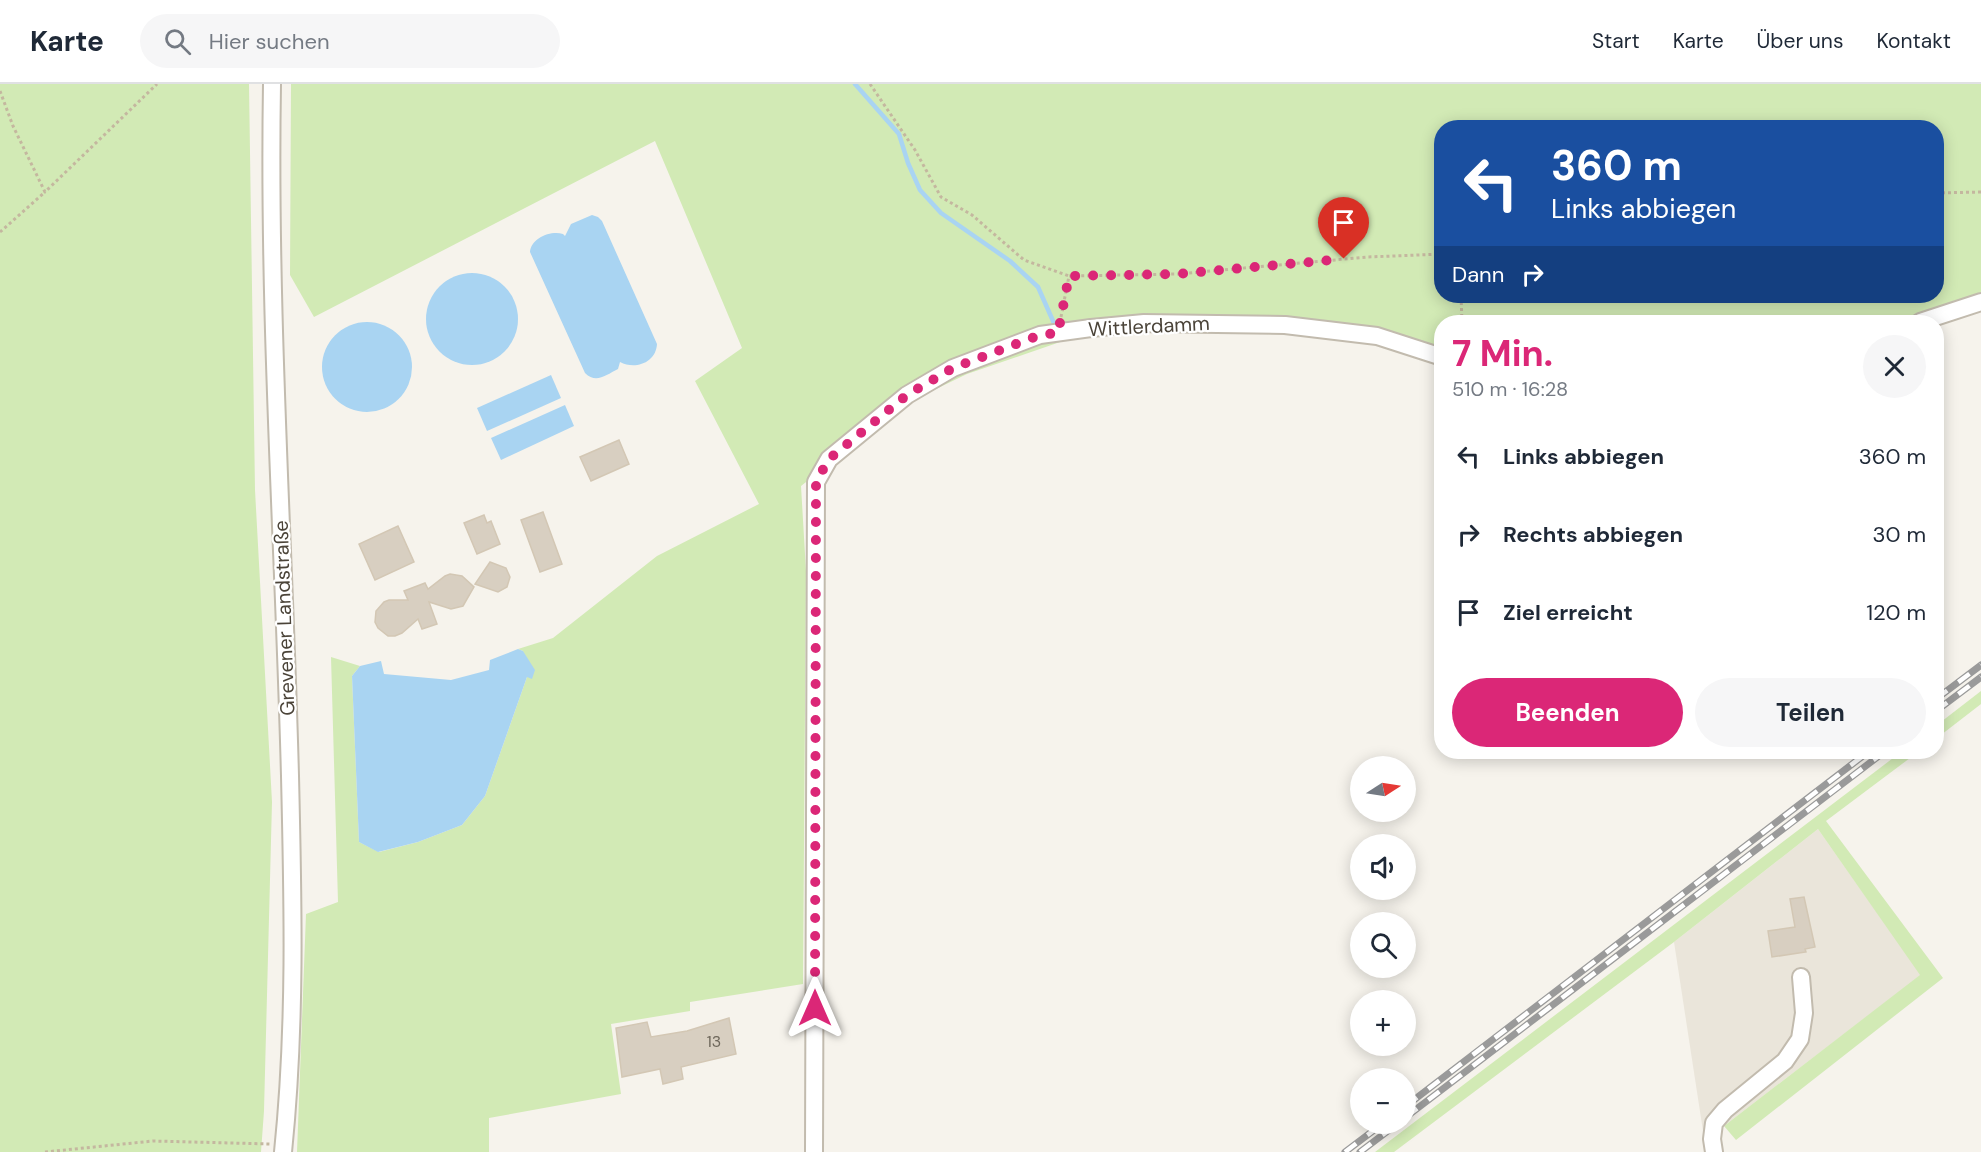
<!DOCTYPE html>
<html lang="de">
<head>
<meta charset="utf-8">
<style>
	body { margin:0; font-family:"DM Sans",sans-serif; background:#f6f6f7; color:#1f2937; height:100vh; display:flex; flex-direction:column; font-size:22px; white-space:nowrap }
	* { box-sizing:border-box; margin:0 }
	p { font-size:20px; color:#747a83 }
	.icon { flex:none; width:33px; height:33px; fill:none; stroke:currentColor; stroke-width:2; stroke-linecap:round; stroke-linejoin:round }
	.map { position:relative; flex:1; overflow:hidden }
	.sheet { position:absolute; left:1434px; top:231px; width:510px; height:444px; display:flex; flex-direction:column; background:#fff; border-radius:24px; box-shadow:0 3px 15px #0003 }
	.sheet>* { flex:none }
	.hud { position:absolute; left:1434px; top:36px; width:510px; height:183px; border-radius:24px; box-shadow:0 3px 15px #0003; background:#1a4fa0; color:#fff; overflow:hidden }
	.needle { width:39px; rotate:78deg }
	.buttons { position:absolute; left:1350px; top:672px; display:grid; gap:12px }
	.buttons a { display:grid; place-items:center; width:66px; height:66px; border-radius:50%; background:#fff; box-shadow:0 3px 15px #0003; font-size:30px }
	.pin { position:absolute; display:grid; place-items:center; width:51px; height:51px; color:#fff; margin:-62px -26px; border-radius:50% 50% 50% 0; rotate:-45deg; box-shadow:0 0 6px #0007 }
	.pin .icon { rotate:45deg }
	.me { position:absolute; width:66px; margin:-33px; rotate:0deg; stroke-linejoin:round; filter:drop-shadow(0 0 4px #0008) }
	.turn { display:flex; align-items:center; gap:21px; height:126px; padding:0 18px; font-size:27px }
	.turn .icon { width:78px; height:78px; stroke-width:2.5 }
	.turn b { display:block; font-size:42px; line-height:51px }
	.then { display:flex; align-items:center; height:57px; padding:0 18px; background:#0003; gap:12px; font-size:22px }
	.round { display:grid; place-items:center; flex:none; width:63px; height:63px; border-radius:32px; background:#f6f6f7 }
	.summary { display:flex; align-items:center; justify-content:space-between; height:102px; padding:0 18px }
	h1 { font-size:36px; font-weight:700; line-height:45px; color:#db2777 }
	.cta { display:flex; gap:12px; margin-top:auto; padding:12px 18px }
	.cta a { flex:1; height:69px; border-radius:36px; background:#db2777; color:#fff; font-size:24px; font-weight:700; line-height:69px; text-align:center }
	.cta a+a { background:#f6f6f7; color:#1f2937 }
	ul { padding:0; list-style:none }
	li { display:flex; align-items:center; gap:18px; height:78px; padding:0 18px }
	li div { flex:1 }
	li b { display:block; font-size:22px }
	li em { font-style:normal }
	header { display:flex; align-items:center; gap:36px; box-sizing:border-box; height:84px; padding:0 30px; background:#fff; border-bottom:2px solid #e0e1e3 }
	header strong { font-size:28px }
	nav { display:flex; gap:33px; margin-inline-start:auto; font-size:21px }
	.search { width:420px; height:54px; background:#f6f6f7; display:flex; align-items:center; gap:15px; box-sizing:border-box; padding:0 21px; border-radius:33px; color:#747a83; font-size:22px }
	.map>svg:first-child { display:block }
	.residential { fill:#eae5da }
	.green { fill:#d2eab5; fill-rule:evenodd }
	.water { fill:#a9d4f2 }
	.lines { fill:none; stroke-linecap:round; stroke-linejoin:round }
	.stream { stroke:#a9d4f2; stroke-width:4.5 }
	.building { fill:#d8cfc1; stroke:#d3c7b4; stroke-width:1.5 }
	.minor-casing { stroke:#c2bbae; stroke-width:20 }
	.path { stroke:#c4b79f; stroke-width:3; stroke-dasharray:3 3; stroke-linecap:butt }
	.minor { stroke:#fff; stroke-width:16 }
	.rail-casing { stroke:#9a9a9a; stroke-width:7 }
	.rail { stroke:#fff; stroke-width:4.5; stroke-dasharray:14; stroke-linecap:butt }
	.route { stroke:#db2777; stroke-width:10; stroke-dasharray:0 18 }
	.labels { text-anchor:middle; stroke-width:4.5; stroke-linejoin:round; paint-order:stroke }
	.number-label { font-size:16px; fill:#6e675b }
	.street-label { font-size:20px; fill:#4b4439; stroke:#fff }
</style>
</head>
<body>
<header>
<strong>Karte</strong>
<div class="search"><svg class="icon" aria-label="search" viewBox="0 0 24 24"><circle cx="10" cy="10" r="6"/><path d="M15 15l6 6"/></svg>Hier suchen</div>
<nav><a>Start</a><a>Karte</a><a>Über uns</a><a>Kontakt</a></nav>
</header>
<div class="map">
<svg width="1981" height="1068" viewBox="0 0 1981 1068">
	<rect width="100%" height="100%" fill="#f6f3ec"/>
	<path class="residential" d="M 1818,745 L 1921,891 L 1724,1042 L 1703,1047 L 1674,858 Z"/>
	<g class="green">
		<path d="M 0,0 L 249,0 L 255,406 L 272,718 L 264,1027 L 261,1068 L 0,1068 Z"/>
		<path d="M 291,0 L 1981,0 L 1981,224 L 1936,238 L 1442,238 L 1441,276 L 1418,267 L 1299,246 L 1089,248 L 967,290 L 905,320 L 801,402 L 806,487 L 803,900 L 690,918 L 690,927 L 611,940 L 621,1010 L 489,1034 L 489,1068 L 297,1068 L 306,830 L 338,818 L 331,573 L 360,582 L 352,592 L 359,758 L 379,768 L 418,758 L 462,741 L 485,712 L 527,593 L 523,567 L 518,565 L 553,554 L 657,472 L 759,420 L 695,297 L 742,264 L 655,57 L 314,233 L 290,191 ZM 1442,44 L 1936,44 L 1936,212 L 1442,212 Z"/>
		<path d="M 1981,607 L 1981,620 L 1937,654 L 1937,641 Z"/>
		<path d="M 1901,668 L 1918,668 L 1826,737 L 1943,894 L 1736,1056 L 1724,1042 L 1920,891 L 1818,745 L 1674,858 L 1394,1068 L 1375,1068 Z"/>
	</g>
	<g class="water">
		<path d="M 592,131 L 598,133 L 602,137 L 657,260 C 656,279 635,286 620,278 L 618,285 C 606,291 596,300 585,289 L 530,168 C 531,154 551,146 563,150 L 565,152 L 571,140 Z"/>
		<circle cx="472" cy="235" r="46"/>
		<circle cx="367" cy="283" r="45"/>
		<path d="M 551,291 L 561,314 L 487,347 L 477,324 Z"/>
		<path d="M 565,321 L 574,342 L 501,376 L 491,354 Z"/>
		<path d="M 518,565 L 523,567 L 535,586 L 532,595 L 527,593 L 485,712 L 462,741 L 418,758 L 378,768 L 359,758 L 352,592 L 360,582 L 381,577 L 384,590 L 451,596 L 489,586 L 490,576 Z"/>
	</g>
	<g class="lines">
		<path class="stream" d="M 855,0 L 899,50 L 908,79 L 920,106 L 941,129 L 1010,177 L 1038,203 L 1057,246"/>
	</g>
	<g class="building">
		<path d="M 619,356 L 629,380 L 591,397 L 580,373 Z"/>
		<path d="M 543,428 L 562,480 L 540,488 L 521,436 Z"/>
		<path d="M 484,431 L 487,439 L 491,437 L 500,460 L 477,470 L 464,439 Z"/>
		<path d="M 398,442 L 414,478 L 375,496 L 359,460 Z"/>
		<path d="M 490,478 L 506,484 L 510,493 L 507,503 L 498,508 L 475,500 Z"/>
		<path d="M 450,490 L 462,492 L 474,503 L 463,522 L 451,525 L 429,518 L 437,540 L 422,545 L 418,535 L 402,549 L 395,552 L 388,552 L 378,544 L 375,538 L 376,527 L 384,518 L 389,516 L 408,516 L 404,507 L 425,499 L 428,505 L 445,492 Z"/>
		<path d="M 1804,813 L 1815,863 L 1805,865 L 1806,868 L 1772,873 L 1768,847 L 1795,843 L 1790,815 Z"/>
		<path d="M 729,934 L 736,970 L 681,983 L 683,995 L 663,1000 L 660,985 L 622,993 L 616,944 L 647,938 L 651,953 L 687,947 Z"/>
	</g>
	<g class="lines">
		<g class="minor-casing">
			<g id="minor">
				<path d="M 272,0 C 268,231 284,461 290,692 C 293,817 296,943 283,1068"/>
				<path d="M 1920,238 L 1981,218"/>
				<path d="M 814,1068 L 816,398 L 829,375 L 907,311 L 953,284 L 1040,251 L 1091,244 L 1144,239 L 1285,241 L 1377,252 L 1442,273"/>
				<path d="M 1714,1068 L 1712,1055 L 1714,1039 L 1725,1026 L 1785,977 L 1800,955 L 1804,929 L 1801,893"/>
			</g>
		</g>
		<g class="path">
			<path d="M 870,0 L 915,66 L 941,113 L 972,131 L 1024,176 L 1069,192"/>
			<path d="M 0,7 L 13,42 L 45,108 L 157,0"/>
			<path d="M 1936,109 L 1981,108"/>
			<path d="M 0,148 L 45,108"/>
			<path d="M 1461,212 L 1462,238"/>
			<path d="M 1061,233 L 1069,192 L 1177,190 L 1368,173 L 1442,170"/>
			<path d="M 45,1068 L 153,1057 L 270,1060"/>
		</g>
		<use href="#minor" class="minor"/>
		<g class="rail-casing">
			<g id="rail">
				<path d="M 1936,615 L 1981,581"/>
				<path d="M 1936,627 L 1981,593"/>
				<path d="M 1406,1022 L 1868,668"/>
				<path d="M 1406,1033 L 1884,668"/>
				<path d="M 1345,1068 L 1382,1040"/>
				<path d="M 1360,1068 L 1397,1040"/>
			</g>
		</g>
		<use href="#rail" class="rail"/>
	</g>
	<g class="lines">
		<path class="route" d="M 815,924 L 816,398 L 829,375 L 907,311 L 953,284 L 1040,251 L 1058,249 L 1069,192 L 1177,190 L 1344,175"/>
	</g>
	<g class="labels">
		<g class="number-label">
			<text x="714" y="963">13</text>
		</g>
		<g class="street-label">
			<text transform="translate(1149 242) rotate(-3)" y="7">Wittlerdamm</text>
			<text transform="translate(284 534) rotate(-92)" y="7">Grevener Landstraße</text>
		</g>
	</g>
</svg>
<div class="buttons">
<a><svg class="needle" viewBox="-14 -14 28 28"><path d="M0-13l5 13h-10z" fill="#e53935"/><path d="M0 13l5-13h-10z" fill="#747a83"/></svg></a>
<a><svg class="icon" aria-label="sound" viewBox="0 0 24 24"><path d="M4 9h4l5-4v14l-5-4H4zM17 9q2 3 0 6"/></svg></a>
<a><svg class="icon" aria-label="search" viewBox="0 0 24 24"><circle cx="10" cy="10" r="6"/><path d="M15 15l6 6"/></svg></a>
<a>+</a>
<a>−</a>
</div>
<div class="pin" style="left:1344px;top:175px;background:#d93025"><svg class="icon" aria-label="arrive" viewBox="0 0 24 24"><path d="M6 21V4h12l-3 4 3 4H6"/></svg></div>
<svg class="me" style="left:815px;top:924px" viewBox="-20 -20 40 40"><path d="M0-17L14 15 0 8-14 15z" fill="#db2777" stroke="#fff" stroke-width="4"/></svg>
<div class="hud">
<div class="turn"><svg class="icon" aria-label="left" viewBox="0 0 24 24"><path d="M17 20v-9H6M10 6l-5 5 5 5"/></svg><div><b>360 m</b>Links abbiegen</div></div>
<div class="then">Dann<svg class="icon" aria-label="right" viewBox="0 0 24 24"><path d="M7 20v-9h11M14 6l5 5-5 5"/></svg></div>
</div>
<section class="sheet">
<div class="summary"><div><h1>7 Min.</h1><p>510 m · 16:28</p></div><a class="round"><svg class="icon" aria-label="close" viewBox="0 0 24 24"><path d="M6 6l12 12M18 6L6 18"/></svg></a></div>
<ul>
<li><svg class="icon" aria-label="left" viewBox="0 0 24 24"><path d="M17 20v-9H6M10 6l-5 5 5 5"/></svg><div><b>Links abbiegen</b></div><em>360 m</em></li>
<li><svg class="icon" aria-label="right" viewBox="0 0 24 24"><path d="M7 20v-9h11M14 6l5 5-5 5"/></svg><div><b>Rechts abbiegen</b></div><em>30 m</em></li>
<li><svg class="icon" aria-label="arrive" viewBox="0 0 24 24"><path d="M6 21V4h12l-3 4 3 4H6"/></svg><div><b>Ziel erreicht</b></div><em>120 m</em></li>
</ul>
<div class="cta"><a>Beenden</a><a>Teilen</a></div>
</section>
</div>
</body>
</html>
